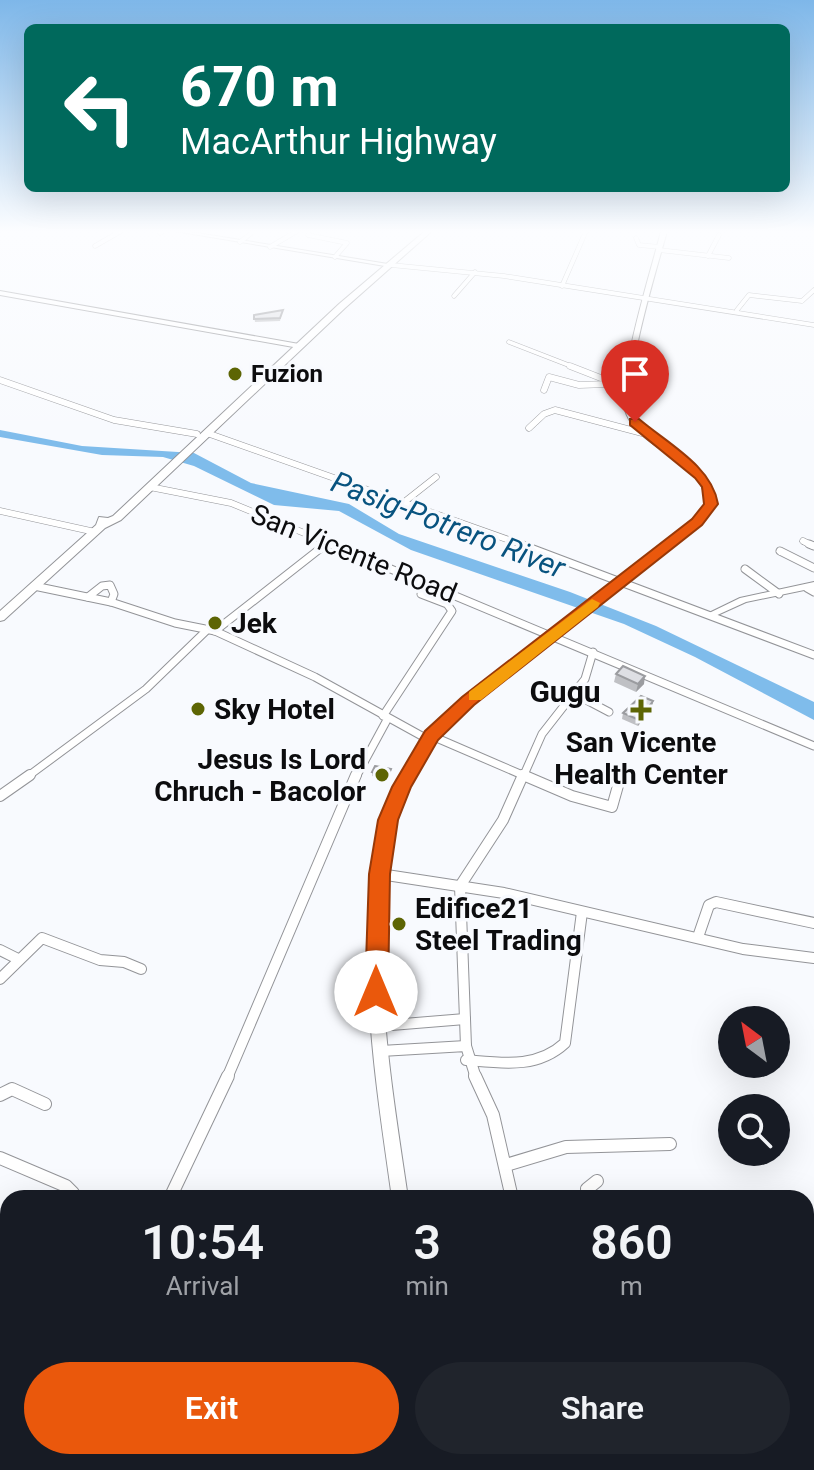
<!DOCTYPE html>
<html lang="en">
<head>
<meta charset="utf-8">
<style>
	body { margin:0; font-family:Roboto,sans-serif; background:#20242c; color:#f1f3f6; height:100vh; display:flex; flex-direction:column; font-size:30px; white-space:nowrap }
	* { box-sizing:border-box; margin:0 }
	p { font-size:26px; color:#9ea1a6 }
	.icon { flex:none; width:44px; height:44px; fill:none; stroke:currentColor; stroke-width:2; stroke-linecap:round; stroke-linejoin:round }
	.map { position:relative; flex:1; overflow:hidden }
	.panel { position:absolute; left:0px; top:1190px; width:814px; height:280px; display:flex; flex-direction:column; background:#171b24; border-radius:24px 24px 0 0; box-shadow:0 8px 32px #0002 }
	.panel>* { flex:none }
	.banner { position:absolute; left:24px; top:24px; width:766px; height:168px; border-radius:12px; box-shadow:0 8px 32px #0002; background:#00695c; color:#fff; overflow:hidden }
	.needle { width:52px; rotate:328deg }
	.fabs { position:absolute; left:718px; top:1006px; display:grid; gap:16px }
	.fabs a { display:grid; place-items:center; width:72px; height:72px; border-radius:50%; background:#171b24; box-shadow:0 8px 32px #0002; font-size:40px }
	.pin { position:absolute; display:grid; place-items:center; width:68px; height:68px; color:#fff; margin:-82px -34px; border-radius:50% 50% 50% 0; rotate:-45deg; box-shadow:0 0 8px #0007 }
	.pin .icon { rotate:45deg }
	.me { position:absolute; width:88px; margin:-44px; rotate:0deg; stroke-linejoin:round; filter:drop-shadow(0 0 6px #0008) }
	.turn { display:flex; align-items:center; gap:28px; height:168px; padding:0 24px; font-size:36px }
	.turn .icon { width:104px; height:104px; stroke-width:2.5 }
	.turn b { display:block; font-size:56px; line-height:68px }
	.eta { display:flex; justify-content:space-evenly; align-items:center; height:136px; text-align:center }
	.eta b { font-size:48px; font-weight:600; line-height:56px }
	.action { display:flex; gap:16px; margin-top:auto; padding:16px 24px }
	.action a { flex:1; height:92px; border-radius:48px; background:#ea580c; color:#fff; font-size:32px; font-weight:600; line-height:92px; text-align:center }
	.action a+a { background:#20242c; color:#f1f3f6 }
	.map>svg:first-child { display:block }
	.water { fill:#7fbceb }
	.lines { fill:none; stroke-linecap:round; stroke-linejoin:round }
	.street-far4-casing { stroke:#939498; stroke-width:5 }
	.street-far3-casing { stroke:#939498; stroke-width:7 }
	.street-far2-casing { stroke:#939498; stroke-width:9 }
	.street-far1-casing { stroke:#939498; stroke-width:12 }
	.street-casing { stroke:#939498; stroke-width:14 }
	.secondary-casing { stroke:#939498; stroke-width:2 }
	.highway-casing { stroke:#939498; stroke-width:2 }
	.street-far4 { stroke:#fff; stroke-width:4 }
	.street-far3 { stroke:#fff; stroke-width:6 }
	.street-far2 { stroke:#fff; stroke-width:7 }
	.street-far1 { stroke:#fff; stroke-width:10 }
	.street { stroke:#fff; stroke-width:12 }
	.secondary { fill:#fff; fill-rule:evenodd }
	.highway { fill:#fff; fill-rule:evenodd }
	.wall { fill:#bfc0c4 }
	.shaded-wall { fill:#9b9ca0 }
	.building { fill:#dedfe4; stroke:#9b9ca0; stroke-width:2 }
	.route { fill:#ea580c; stroke:#983908; stroke-width:2 }
	.slow { fill:#f59e0b }
	.poi-dot { fill:#5d6504; stroke:#f8fafe; stroke-width:3 }
	.labels { text-anchor:middle; stroke-width:7; stroke-linejoin:round; paint-order:stroke }
	.far-poi-label { font-size:24px; font-weight:bold; fill:#0c0c0e; stroke:#f8fafe; text-anchor:start }
	.street-label { font-size:28px; fill:#0c0c0e; stroke:#f8fafe }
	.poi-label { font-size:28px; font-weight:bold; fill:#0c0c0e; stroke:#f8fafe; text-anchor:start }
	.water-label { font-size:30px; font-style:italic; fill:#08537f; stroke:#f8fafe }
	.neighbourhood-label { font-size:30px; font-weight:bold; fill:#0c0c0e; stroke:#f8fafe }
</style>
</head>
<body>
<div class="map">
<svg width="814" height="1470" viewBox="0 0 814 1470">
	<rect width="100%" height="100%" fill="#f8fafe"/>
	<path class="water" d="M 0,430 L 82,446 L 194,453 L 251,483 L 349,504 L 399,534 L 570,592 L 656,626 L 814,702 L 814,720 L 695,657 L 624,624 L 411,550 L 339,511 L 274,505 L 194,466 L 163,457 L 102,455 L 0,437 Z"/>
	<g class="lines">
		<g class="street-far4-casing">
			<g id="street-far4">
				<path d="M 160,233 L 164,231"/>
				<path d="M 308,235 L 347,243 L 335,257"/>
				<path d="M 636,238 L 639,245 L 660,247"/>
				<path d="M 240,242 L 254,231"/>
				<path d="M 95,246 L 121,231"/>
				<path d="M 270,247 L 297,231"/>
				<path d="M 659,250 L 729,258"/>
				<path d="M 708,256 L 719,235"/>
				<path d="M 391,265 L 504,276 L 814,325"/>
				<path d="M 562,286 L 586,231"/>
				<path d="M 454,296 L 475,272"/>
				<path d="M 737,310 L 749,295 L 802,301 L 814,290"/>
				<path d="M 509,342 L 576,368"/>
			</g>
		</g>
		<g class="street-far3-casing">
			<g id="street-far3">
				<path d="M 570,366 L 629,389"/>
				<path d="M 0,380 L 114,420 L 197,434"/>
				<path d="M 544,390 L 549,377 L 579,385 L 608,384"/>
				<path d="M 529,428 L 544,414 L 555,410 L 646,434"/>
				<path d="M 207,433 L 526,546"/>
				<path d="M 150,487 L 231,503 L 336,546"/>
				<path d="M 403,503 L 436,477"/>
				<path d="M 0,511 L 95,532"/>
				<path d="M 803,541 L 813,546"/>
				<path d="M 323,546 L 327,543"/>
			</g>
		</g>
		<g class="street-far2-casing">
			<g id="street-far2">
				<path d="M 331,544 L 814,746"/>
				<path d="M 520,544 L 814,655"/>
				<path d="M 809,544 L 814,546"/>
				<path d="M 780,551 L 814,568"/>
				<path d="M 745,569 L 779,594"/>
				<path d="M 34,586 L 111,602 L 175,623 L 215,631 L 315,677 L 429,740"/>
				<path d="M 807,588 L 814,592"/>
				<path d="M 88,597 L 102,586 L 110,585 L 114,594 L 111,602"/>
				<path d="M 215,631 L 326,544"/>
				<path d="M 573,693 L 609,712"/>
				<path d="M 383,716 L 452,611 L 447,604 L 421,594"/>
				<path d="M 432,736 L 527,777"/>
				<path d="M 27,777 L 146,689 L 208,629"/>
				<path d="M 356,777 L 388,718"/>
				<path d="M 523,777 L 542,734 L 585,679 L 593,652"/>
			</g>
		</g>
		<g class="street-far1-casing">
			<g id="street-far1">
				<path d="M 523,775 L 572,796 L 612,807 L 621,775"/>
				<path d="M 0,796 L 30,775"/>
				<path d="M 380,874 L 504,893 L 743,949 L 814,958"/>
				<path d="M 698,937 L 709,905 L 716,902 L 814,923"/>
				<path d="M 0,950 L 18,959"/>
				<path d="M 0,979 L 42,938 L 100,960 L 124,962 L 141,969"/>
				<path d="M 379,1026 L 465,1019"/>
				<path d="M 466,1046 L 460,886 L 503,820 L 523,775"/>
				<path d="M 381,1051 L 466,1046 L 476,1078"/>
				<path d="M 466,1060 C 502,1063 537,1069 565,1043 L 582,912"/>
				<path d="M 227,1078 L 356,775"/>
			</g>
		</g>
		<g class="street-casing">
			<g id="street">
				<path d="M 475,1076 L 493,1115 L 512,1198"/>
				<path d="M 0,1095 L 12,1089 L 45,1104"/>
				<path d="M 0,1158 L 66,1186 L 73,1193 L 72,1198"/>
				<path d="M 506,1165 L 566,1147 L 670,1144"/>
				<path d="M 170,1198 L 228,1076"/>
				<path d="M 588,1198 L 587,1189 L 597,1181"/>
				<path d="M 0,1345 L 8,1329"/>
				<path d="M 806,1396 L 814,1397"/>
				<path d="M 593,1462 L 595,1470"/>
				<path d="M 51,1470 L 54,1462"/>
			</g>
		</g>
		<g class="secondary-casing">
			<g id="secondary">
				<path d="M 174,231 L 185,231 L 394,265 L 391,267 Z"/>
				<path d="M 661,231 L 667,231 C 657,269 622,378 633,411 C 646,451 706,449 715,504 L 687,535 L 457,717 C 439,735 421,757 410,781 C 358,898 390,1074 408,1198 L 392,1198 C 374,1069 345,904 399,781 C 409,757 431,729 449,712 L 681,531 L 707,504 C 702,470 677,461 652,443 C 641,435 629,424 625,410 C 621,395 625,377 628,362 C 636,317 650,274 661,231 Z"/>
				<path d="M 0,291 L 299,344 L 302,346 L 299,348 L 0,295 Z"/>
				<path d="M 814,582 L 814,588 L 746,602 L 713,617 L 710,618 L 705,615 L 740,598 Z"/>
				<path d="M 422,1462 L 442,1462 L 444,1470 L 424,1470 Z"/>
			</g>
		</g>
		<g class="highway-casing">
			<path id="highway" d="M 425,231 L 432,231 L 345,308 L 121,520 L 105,528 L 4,620 L 0,621 L 0,611 L 96,525 L 99,517 L 108,518 L 113,516 L 339,304 Z"/>
		</g>
		<use href="#street-far4" class="street-far4"/>
		<use href="#street-far3" class="street-far3"/>
		<use href="#street-far2" class="street-far2"/>
		<use href="#street-far1" class="street-far1"/>
		<use href="#street" class="street"/>
		<use href="#secondary" class="secondary"/>
		<use href="#highway" class="highway"/>
	</g>
	<g class="wall">
		<path d="M 283,310 L 280,321 L 255,322 L 254,315 Z"/>
		<path d="M 616,674 L 644,684 L 636,692 L 614,682 Z"/>
		<path d="M 653,701 L 652,707 L 638,726 L 622,719 L 623,713 Z"/>
		<path d="M 372,772 L 391,774 L 388,780 L 372,776 Z"/>
	</g>
	<g class="shaded-wall">
		<path d="M 645,676 L 644,684 L 636,692 L 638,684 Z"/>
		<path d="M 653,701 L 652,707 L 638,726 L 639,720 Z"/>
	</g>
	<g class="building">
		<path d="M 283,310 L 280,318 L 254,319 L 254,315 Z"/>
		<path d="M 623,666 L 645,676 L 638,684 L 616,674 Z"/>
		<path d="M 641,696 L 653,701 L 639,720 L 623,713 Z"/>
		<path d="M 375,766 L 391,769 L 388,776 L 372,772 Z"/>
		<path d="M 316,1465 L 316,1470 L 296,1470 L 296,1467 Z"/>
	</g>
	<linearGradient id="sky" x2="0" y2="1"><stop stop-color="#7eb7e9"/><stop offset="0.53" stop-color="#fcfdff"/><stop offset="1" stop-color="#fcfdff" stop-opacity="0"/></linearGradient>
	<rect width="814" height="437" fill="url(#sky)"/>
	<path class="route" d="M 630,419 L 639,419 C 667,443 712,466 718,504 L 702,525 L 474,705 L 438,740 L 411,787 L 398,820 L 390,874 L 388,992 L 385,999 L 376,1002 L 368,999 L 365,992 L 369,874 L 378,820 L 392,787 L 425,731 L 462,697 L 692,519 L 704,504 L 702,487 L 695,478 L 630,425 Z"/>
	<path class="slow" d="M 592,599 L 600,603 L 598,607 L 481,700 L 469,700 L 469,692 Z"/>
	<g class="poi-dot">
		<circle cx="235" cy="374" r="8"/>
		<circle cx="215" cy="623" r="8"/>
		<circle cx="198" cy="709" r="8"/>
		<path d="M637 698h8v8h8v8h-8v8h-8v-8h-8v-8h8z"/>
		<circle cx="382" cy="775" r="8"/>
		<circle cx="399" cy="924" r="8"/>
	</g>
	<g class="labels">
		<g class="far-poi-label">
			<text x="251" y="382">Fuzion</text>
		</g>
		<g class="street-label">
			<text transform="translate(354 553) rotate(22)" y="10">San Vicente Road</text>
		</g>
		<g class="poi-label">
			<text x="231" y="633">Jek</text>
			<text x="214" y="719">Sky Hotel</text>
			<text x="641" y="752" text-anchor="middle">San Vicente<tspan x="641" dy="32">Health Center</tspan></text>
			<text x="366" y="769" text-anchor="end">Jesus Is Lord<tspan x="366" dy="32">Chruch - Bacolor</tspan></text>
			<text x="415" y="918">Edifice21<tspan x="415" dy="32">Steel Trading</tspan></text>
		</g>
		<g class="water-label">
			<text transform="translate(448 525) rotate(21)" y="10">Pasig-Potrero River</text>
		</g>
		<g class="neighbourhood-label">
			<text x="565" y="702">Gugu</text>
		</g>
	</g>
</svg>
<div class="fabs">
<a><svg class="needle" viewBox="-14 -14 28 28"><path d="M0-13l5 13h-10z" fill="#e53935"/><path d="M0 13l5-13h-10z" fill="#9ea1a6"/></svg></a>
<a><svg class="icon" aria-label="search" viewBox="0 0 24 24"><circle cx="10" cy="10" r="6"/><path d="M15 15l6 6"/></svg></a>
</div>
<div class="pin" style="left:635px;top:422px;background:#d93025"><svg class="icon" aria-label="arrive" viewBox="0 0 24 24"><path d="M6 21V4h12l-3 4 3 4H6"/></svg></div>
<svg class="me" style="left:376px;top:992px" viewBox="-20 -20 40 40"><circle r="19" fill="#fff"/><path d="M0-13L10 11 0 6-10 11z" fill="#ea580c"/></svg>
<div class="banner">
<div class="turn"><svg class="icon" aria-label="left" viewBox="0 0 24 24"><path d="M17 20v-9H6M10 6l-5 5 5 5"/></svg><div><b>670 m</b>MacArthur Highway</div></div>
</div>
<section class="panel">
<div class="eta">
<div><b>10:54</b><p>Arrival</p></div>
<div><b>3</b><p>min</p></div>
<div><b>860</b><p>m</p></div>
</div>
<div class="action"><a>Exit</a><a>Share</a></div>
</section>
</div>
</body>
</html>
